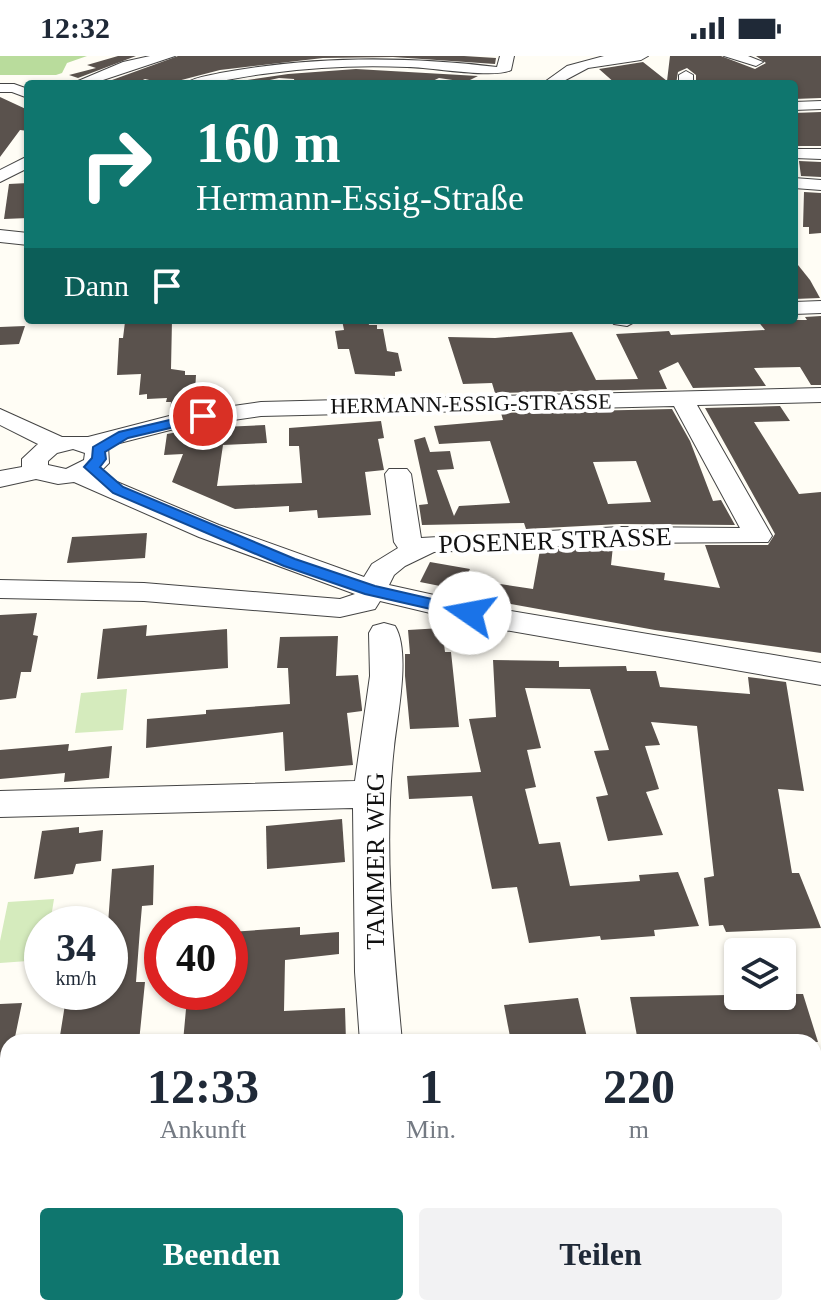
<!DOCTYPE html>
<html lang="de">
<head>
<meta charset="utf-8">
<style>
	body { margin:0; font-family:Georgia,serif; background:#f2f2f3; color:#1f2937; height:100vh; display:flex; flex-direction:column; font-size:30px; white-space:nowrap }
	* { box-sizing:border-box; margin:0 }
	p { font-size:26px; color:#747a83 }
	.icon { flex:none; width:44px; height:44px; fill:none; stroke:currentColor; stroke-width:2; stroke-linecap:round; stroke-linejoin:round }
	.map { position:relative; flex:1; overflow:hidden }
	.sheet { position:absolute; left:0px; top:978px; width:822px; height:282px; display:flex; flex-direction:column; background:#fff; border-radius:24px 24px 0 0; box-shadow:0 2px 6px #0004 }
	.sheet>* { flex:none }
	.banner { position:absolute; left:24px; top:24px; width:774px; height:244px; border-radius:8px; box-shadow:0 2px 6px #0004; background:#0f766e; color:#fff; overflow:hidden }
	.fabs { position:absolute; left:724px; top:882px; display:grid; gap:16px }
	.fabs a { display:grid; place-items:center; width:72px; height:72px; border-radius:8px; background:#fff; box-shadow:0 2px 6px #0004; font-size:40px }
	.speed { position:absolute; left:24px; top:850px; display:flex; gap:16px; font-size:40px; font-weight:700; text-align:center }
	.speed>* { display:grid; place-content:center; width:104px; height:104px; border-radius:50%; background:#fff; box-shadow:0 2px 6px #0004; line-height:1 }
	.speed small { font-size:20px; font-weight:400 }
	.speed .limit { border:12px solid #d22; background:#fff; color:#111 }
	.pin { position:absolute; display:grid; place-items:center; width:68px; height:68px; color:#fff; margin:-34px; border:4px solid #fff; border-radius:50%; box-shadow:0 2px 8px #0007 }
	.me { position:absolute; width:88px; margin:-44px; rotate:282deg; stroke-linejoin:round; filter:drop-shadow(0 0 6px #0008) }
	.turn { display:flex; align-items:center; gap:28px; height:168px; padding:0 40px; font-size:36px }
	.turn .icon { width:104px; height:104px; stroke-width:2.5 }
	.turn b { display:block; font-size:56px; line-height:68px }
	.then { display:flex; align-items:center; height:76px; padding:0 40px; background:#0003; gap:16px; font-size:30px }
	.eta { display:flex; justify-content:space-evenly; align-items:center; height:136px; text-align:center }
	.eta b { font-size:48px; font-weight:700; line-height:56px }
	.action { display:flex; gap:16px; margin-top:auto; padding:16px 40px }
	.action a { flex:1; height:92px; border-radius:8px; background:#0f766e; color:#fff; font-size:32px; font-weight:700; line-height:92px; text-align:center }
	.action a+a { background:#f2f2f3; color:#1f2937 }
	.status { display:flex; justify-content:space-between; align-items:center; height:56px; padding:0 40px; background:#fff; direction:ltr }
	.status svg { height:22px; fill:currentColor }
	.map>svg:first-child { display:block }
	.green { fill:#d5ebbd }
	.forest { fill:#b9dc9c }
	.building { fill:#5a524d; fill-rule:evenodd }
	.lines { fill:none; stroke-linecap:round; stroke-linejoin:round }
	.minor-casing { stroke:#444; stroke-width:2 }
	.minor { fill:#fff; fill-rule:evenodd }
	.route { fill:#1a73e8; stroke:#114b97; stroke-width:2 }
	.labels { text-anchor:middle; stroke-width:8; stroke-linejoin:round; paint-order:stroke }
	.far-street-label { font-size:22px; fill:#111; stroke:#fff }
	.street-label { font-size:26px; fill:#111; stroke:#fff }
</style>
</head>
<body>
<div class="status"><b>12:32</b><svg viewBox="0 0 49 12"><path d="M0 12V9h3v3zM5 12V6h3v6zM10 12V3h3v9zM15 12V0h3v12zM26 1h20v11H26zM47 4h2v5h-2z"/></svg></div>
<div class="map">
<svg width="821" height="1259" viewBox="0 0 821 1259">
	<rect width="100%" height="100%" fill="#fffdf5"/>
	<g class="green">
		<path d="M 127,633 L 123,674 L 75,677 L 81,637 Z"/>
		<path d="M 54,843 L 50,868 L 42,868 L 42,904 L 0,907 L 0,885 L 8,846 Z"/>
	</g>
	<path class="forest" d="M 0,0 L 87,0 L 67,7 L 62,17 L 56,19 L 0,19 Z"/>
	<g class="building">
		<path d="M 118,0 L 136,0 L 78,22 L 69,19 L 96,12 L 87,9 Z"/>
		<path d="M 178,0 L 464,0 L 496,2 L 495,8 L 393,1 L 323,2 L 220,14 L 166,28 L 145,23 L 134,28 L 101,28 Z"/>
		<path d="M 670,0 L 721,0 L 755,13 L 766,7 L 756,0 L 821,0 L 821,42 L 794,43 L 794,28 L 696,28 L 696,19 L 687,12 L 678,16 L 676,28 L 616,28 L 599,13 L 643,6 L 667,25 Z"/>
		<path d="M 356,13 L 478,20 L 466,26 L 439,22 L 426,28 L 295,28 L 294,23 L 279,22 L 252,28 L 220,28 L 288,18 Z"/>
		<path d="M 0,41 L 28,54 L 28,75 L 20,74 L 0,101 Z"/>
		<path d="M 821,56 L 821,90 L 797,90 L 794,84 L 794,57 Z"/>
		<path d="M 799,105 L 821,106 L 821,121 L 801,120 Z"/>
		<path d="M 28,127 L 28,162 L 4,163 L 9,128 Z"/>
		<path d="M 804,136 L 821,137 L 821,177 L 809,178 L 809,171 L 803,171 Z"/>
		<path d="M 794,204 L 810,224 L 820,242 L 794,243 Z"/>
		<path d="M 821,260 L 821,329 L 811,329 L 800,311 L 754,312 L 766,330 L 693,332 L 678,306 L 659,315 L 667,333 L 495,337 L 492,327 L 463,328 L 448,281 L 495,282 L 572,276 L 596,324 L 638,323 L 616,278 L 669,275 L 671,279 L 765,274 L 757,264 L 807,264 L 805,261 Z"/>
		<path d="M 130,264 L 172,264 L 171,313 L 185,315 L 185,319 L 196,319 L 194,353 L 170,357 L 171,346 L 166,346 L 167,342 L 147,343 L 147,338 L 139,339 L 141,318 L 117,319 L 119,282 L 123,282 L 125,266 Z"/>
		<path d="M 342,264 L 368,264 L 369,269 L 377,269 L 377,273 L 383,273 L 387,295 L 398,297 L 402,315 L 395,316 L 395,320 L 355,318 L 349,293 L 338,293 L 335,275 L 344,274 Z"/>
		<path d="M 25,270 L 19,288 L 0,289 L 0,271 Z"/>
		<path d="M 780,350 L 790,365 L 754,366 L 799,438 L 821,436 L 821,597 L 655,574 L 488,544 L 494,527 L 533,533 L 540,494 L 613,490 L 611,509 L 665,517 L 664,524 L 720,532 L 705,489 L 768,489 L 775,478 L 705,352 Z"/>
		<path d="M 672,353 L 690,385 L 713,445 L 721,444 L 735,469 L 620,468 L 526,473 L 524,467 L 422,469 L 419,449 L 428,448 L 414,384 L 425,381 L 430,396 L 450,395 L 454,413 L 437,414 L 454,460 L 459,450 L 510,447 L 490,385 L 439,388 L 434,370 L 503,364 L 501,357 ZM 636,405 L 651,446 L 608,448 L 593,406 Z"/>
		<path d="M 381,365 L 384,382 L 378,383 L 384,414 L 365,416 L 371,459 L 318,462 L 317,454 L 289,456 L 289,450 L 235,453 L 172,426 L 183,398 L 164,399 L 167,378 L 200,372 L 265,369 L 267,387 L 223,389 L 217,430 L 302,427 L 299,390 L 289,390 L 289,372 Z"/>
		<path d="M 147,477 L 145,502 L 67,507 L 72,481 Z"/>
		<path d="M 430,506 L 470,513 L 460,534 L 420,526 Z"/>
		<path d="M 37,557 L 33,579 L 38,580 L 31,616 L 21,616 L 16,642 L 0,644 L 0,559 Z"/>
		<path d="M 147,569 L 146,580 L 227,573 L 228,612 L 97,623 L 103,573 Z"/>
		<path d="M 442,572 L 445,596 L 451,596 L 459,671 L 410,673 L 405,620 L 405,598 L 410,598 L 408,574 Z"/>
		<path d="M 338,580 L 336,620 L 358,619 L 362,653 L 362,655 L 347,657 L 353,709 L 285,715 L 283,676 L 146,692 L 147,663 L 206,658 L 206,654 L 290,648 L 288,612 L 277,612 L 280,581 Z"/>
		<path d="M 493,604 L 559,605 L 559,611 L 626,610 L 627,615 L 656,615 L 660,631 L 750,638 L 748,621 L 786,626 L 804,735 L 778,733 L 792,817 L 799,817 L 821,872 L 726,876 L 723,869 L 709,870 L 704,822 L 714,820 L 697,670 L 651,666 L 660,689 L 645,690 L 659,733 L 646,736 L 663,779 L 608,785 L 596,741 L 608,739 L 594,695 L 609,694 L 590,633 L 525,632 L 541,692 L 527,694 L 536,731 L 525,733 L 539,788 L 560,786 L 570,830 L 640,825 L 639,819 L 678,816 L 699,870 L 654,874 L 655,880 L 601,884 L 600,880 L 529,887 L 517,831 L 492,833 L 472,740 L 409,743 L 407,720 L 481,716 L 469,663 L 496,661 Z"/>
		<path d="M 69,688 L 68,695 L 112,690 L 109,722 L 64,726 L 65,717 L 0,723 L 0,694 Z"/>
		<path d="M 342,763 L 345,806 L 267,813 L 266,770 Z"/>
		<path d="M 79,771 L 79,777 L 103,774 L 101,805 L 76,808 L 73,818 L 34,823 L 42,775 Z"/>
		<path d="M 154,809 L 153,849 L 142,850 L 140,873 L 136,926 L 145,926 L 139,986 L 59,986 L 67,936 L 110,936 L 108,868 L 112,813 Z"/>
		<path d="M 300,871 L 300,879 L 339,876 L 339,898 L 285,904 L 284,955 L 345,952 L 346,986 L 183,986 L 187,942 L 230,939 L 230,876 Z"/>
		<path d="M 782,938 L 803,938 L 818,986 L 638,986 L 630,941 Z"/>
		<path d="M 578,942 L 588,986 L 511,986 L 504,949 Z"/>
		<path d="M 22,947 L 14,986 L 8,986 L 8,1013 L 0,1012 L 0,948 Z"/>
	</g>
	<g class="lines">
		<g class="minor-casing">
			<g id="minor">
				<path d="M 150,0 L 175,0 L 91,28 L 71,28 L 123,6 Z"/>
				<path d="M 500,0 L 514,0 L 511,14 C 494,23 430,11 407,11 C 361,9 316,11 271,17 C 242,20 214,28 185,28 C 194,21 208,20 220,17 C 311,0 405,0 497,11 Z"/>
				<path d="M 604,0 L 648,0 L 641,4 L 588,12 L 558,28 L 546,25 L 567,10 Z"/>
				<path d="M 724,0 L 748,0 L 763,6 L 756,10 Z"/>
				<path d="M 686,15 L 693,19 L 693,28 L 679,28 L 679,19 Z"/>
				<path d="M 0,28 L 14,28 L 28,33 L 28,42 L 12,36 L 0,36 Z"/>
				<path d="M 821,45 L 821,53 L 794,54 L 794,46 Z"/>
				<path d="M 796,93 L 821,93 L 821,103 L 794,102 Z"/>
				<path d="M 28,100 L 28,112 L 0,126 L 0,114 Z"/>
				<path d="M 794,122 L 821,124 L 821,134 L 794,132 Z"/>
				<path d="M 0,174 L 28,177 L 28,189 L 0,186 Z"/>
				<path d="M 821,245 L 821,257 L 794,258 L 794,246 Z"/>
				<path d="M 610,264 L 638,264 L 627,270 L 614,268 Z"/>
				<path d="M 821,332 L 821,346 L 697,349 L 772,480 L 768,486 L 620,487 L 434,496 L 405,510 L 394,519 L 389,529 L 493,552 L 821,607 L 821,629 L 493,572 L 380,545 L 375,553 L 340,561 L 144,545 L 0,542 L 0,524 L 144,527 L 340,543 L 355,538 L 199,481 L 74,426 L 58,428 L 36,423 L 0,431 L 0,415 L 22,411 L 22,403 L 38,388 L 0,369 L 0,353 L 62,381 L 88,381 L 177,358 L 261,346 ZM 674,350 L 740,472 L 620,471 L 421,482 L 411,418 L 407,413 L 389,413 L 385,418 L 394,486 L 398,492 L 372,508 L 364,521 L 219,469 L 98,418 L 109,407 L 108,390 L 178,372 L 261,360 ZM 73,393 L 85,397 L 84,404 L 66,413 L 48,409 L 48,405 L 57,397 Z"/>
				<path d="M 384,567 L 395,570 C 411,596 397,661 394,691 C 383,788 393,889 402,986 L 360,986 L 355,916 L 353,752 L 0,761 L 0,735 L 355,725 L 370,620 L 369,577 L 373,570 Z"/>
				<path d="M 821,1008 L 821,1050 L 814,1051 L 814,1009 Z"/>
				<rect x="0" y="1022" width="8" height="42"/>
				<path d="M 814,1072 L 821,1074 L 821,1135 L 814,1132 Z"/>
				<path d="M 561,1252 L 611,1252 L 612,1259 L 562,1259 Z"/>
			</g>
		</g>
		<use href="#minor" class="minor"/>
	</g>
	<path class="route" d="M 203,356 L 210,360 L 208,363 L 128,382 L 105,396 L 106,403 L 100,411 L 123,431 L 295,503 L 375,530 L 476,553 L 478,557 L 476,561 L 470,562 L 365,538 L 284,510 L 113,437 L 84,411 L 92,402 L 93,391 L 119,376 Z"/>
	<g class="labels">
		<g class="far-street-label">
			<text transform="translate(471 347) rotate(-1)" y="8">HERMANN-ESSIG-STRASSE</text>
		</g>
		<g class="street-label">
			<text transform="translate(555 484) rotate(-2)" y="9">POSENER STRASSE</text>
			<text transform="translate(375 805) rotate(-90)" y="9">TAMMER WEG</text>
		</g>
	</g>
</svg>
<div class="fabs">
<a><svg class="icon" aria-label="layers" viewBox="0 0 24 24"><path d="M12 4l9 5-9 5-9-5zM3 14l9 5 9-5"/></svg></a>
</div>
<div class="speed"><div>34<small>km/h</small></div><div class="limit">40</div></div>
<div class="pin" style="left:203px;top:360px;background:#d93025"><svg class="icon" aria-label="arrive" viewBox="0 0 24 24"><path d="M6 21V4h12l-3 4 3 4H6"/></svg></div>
<svg class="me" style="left:470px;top:557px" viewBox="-20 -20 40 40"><circle r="19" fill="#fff"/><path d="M0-13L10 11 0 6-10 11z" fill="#1a73e8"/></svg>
<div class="banner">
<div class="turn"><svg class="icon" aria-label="right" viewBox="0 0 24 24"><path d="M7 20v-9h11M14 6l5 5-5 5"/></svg><div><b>160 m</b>Hermann-Essig-Straße</div></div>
<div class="then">Dann<svg class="icon" aria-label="arrive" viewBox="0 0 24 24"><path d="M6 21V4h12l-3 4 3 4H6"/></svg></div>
</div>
<section class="sheet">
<div class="eta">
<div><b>12:33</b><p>Ankunft</p></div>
<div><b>1</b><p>Min.</p></div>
<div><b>220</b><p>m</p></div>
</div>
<div class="action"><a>Beenden</a><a>Teilen</a></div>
</section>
</div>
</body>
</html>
